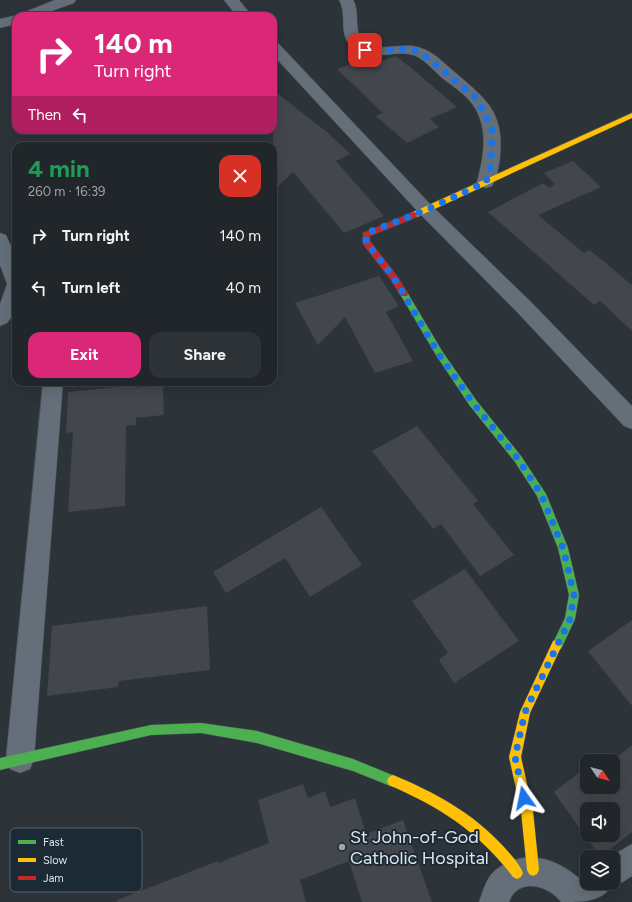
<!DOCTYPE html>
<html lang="en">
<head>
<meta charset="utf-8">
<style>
	body { margin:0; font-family:Figtree,sans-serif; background:#2d3237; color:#f1f3f6; height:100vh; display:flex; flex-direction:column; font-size:15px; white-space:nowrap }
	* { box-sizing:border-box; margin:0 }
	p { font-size:13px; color:#a2a5a9 }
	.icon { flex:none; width:22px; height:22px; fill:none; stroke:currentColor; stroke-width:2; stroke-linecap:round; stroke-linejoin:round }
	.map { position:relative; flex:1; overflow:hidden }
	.sheet { position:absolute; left:12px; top:142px; width:265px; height:244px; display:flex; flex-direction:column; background:#21262b; border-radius:12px; box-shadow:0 4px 16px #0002,0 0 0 1px #3e4347 }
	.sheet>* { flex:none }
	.top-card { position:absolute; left:12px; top:12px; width:265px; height:122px; border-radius:12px; box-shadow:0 4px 16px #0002,0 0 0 1px #3e4347; background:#db2777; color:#fff; overflow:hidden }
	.needle { width:26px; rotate:125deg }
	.fabs { position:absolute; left:580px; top:754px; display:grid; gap:8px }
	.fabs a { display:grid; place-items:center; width:40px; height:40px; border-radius:8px; background:#21262b; box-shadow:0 4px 16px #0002,0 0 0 1px #3e4347; font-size:20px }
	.pin { position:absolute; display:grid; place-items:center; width:34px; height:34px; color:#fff; margin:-17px; border-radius:8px; box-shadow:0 2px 6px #0006 }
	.me { position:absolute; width:44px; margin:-22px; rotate:348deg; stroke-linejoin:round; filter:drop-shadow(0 0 3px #0008) }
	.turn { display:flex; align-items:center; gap:14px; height:84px; padding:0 16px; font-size:18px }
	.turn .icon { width:52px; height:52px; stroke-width:2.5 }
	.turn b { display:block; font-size:28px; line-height:34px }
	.then { display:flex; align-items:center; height:38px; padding:0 16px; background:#0003; gap:8px; font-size:15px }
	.round { display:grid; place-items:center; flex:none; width:42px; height:42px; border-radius:12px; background:#2d3237 }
	.headline { display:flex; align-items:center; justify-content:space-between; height:68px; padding:0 16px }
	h1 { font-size:24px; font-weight:700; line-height:30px; color:#1e9e55 }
	.action { display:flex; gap:8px; margin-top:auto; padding:8px 16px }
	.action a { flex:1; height:46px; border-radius:12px; background:#db2777; color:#fff; font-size:16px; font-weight:700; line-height:46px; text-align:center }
	.action a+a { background:#2d3237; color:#f1f3f6 }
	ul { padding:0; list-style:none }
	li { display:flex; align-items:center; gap:12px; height:52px; padding:0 16px }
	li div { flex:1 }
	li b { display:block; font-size:15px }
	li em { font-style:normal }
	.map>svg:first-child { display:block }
	.building { fill:#43464c; fill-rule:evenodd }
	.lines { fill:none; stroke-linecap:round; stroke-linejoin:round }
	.street-casing { stroke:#495055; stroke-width:1 }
	.fast-casing { stroke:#495055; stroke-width:1 }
	.slow-casing { stroke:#495055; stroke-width:1 }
	.jam-casing { stroke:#495055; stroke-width:1 }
	.street { fill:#646f79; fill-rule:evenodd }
	.fast { fill:#4caf50; fill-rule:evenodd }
	.slow { fill:#ffc107; fill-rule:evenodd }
	.jam { fill:#c62828; fill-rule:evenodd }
	.route { stroke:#1a73e8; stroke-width:7; stroke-dasharray:0 12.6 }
	.poi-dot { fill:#9fa7ae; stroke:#1c2a35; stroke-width:1.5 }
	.labels { text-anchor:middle; stroke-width:4; stroke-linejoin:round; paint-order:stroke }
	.near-poi-label { font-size:18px; fill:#dde6ed; stroke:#1c2a35; text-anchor:start }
	.key { fill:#1c2a35; stroke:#56626c; stroke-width:1 }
	.key-label { font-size:11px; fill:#dde6ed }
</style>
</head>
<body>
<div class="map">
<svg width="632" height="902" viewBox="0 0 632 902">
	<rect width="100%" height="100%" fill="#2c3339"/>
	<g class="building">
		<path d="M 396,56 L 407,65 L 408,65 L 457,107 L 430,119 L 439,127 L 407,143 L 376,116 L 383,113 L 337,69 L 370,57 L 376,63 Z"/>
		<path d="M 273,90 L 327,132 L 350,154 L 336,161 L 384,216 L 344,233 L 293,172 L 273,191 Z"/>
		<path d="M 573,161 L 601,187 L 538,215 L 584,253 L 590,250 L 632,285 L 632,331 L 600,301 L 594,305 L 488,212 L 543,183 L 549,188 L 555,184 L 544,173 Z"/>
		<path d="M 379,276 L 399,306 L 386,312 L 413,361 L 375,373 L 345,317 L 318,345 L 295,303 Z"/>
		<path d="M 136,385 L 136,388 L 163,385 L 164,415 L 136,418 L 136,425 L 126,426 L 125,506 L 68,512 L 73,432 L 66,433 L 68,392 Z"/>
		<path d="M 417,426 L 478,501 L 473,504 L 514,555 L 480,576 L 441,524 L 433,529 L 372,451 Z"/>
		<path d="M 321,507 L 362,565 L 310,597 L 285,558 L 226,593 L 213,572 Z"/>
		<path d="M 465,569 L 519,641 L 454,683 L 439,660 L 448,653 L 412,601 Z"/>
		<path d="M 207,606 L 210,670 L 119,681 L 118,687 L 47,696 L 52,626 Z"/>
		<path d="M 632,620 L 632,706 L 588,651 Z"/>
		<path d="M 632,745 L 632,832 L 600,857 L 554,792 L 585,768 L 587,771 L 587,787 L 613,787 L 612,761 ZM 587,809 L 613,809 L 613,835 L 587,835 Z"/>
		<path d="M 303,784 L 308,798 L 325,791 L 330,807 L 355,798 L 366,834 L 403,820 L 432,902 L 362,902 L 349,861 L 300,880 L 306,902 L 117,902 L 117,900 L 218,861 L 218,863 L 269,843 L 258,800 Z"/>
	</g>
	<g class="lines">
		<g class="street-casing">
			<g id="street">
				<path d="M 55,0 L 76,0 L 74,3 L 38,16 L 16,16 L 16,24 L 0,28 L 0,19 L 17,15 Z"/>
				<path d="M 224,0 L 239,0 L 252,16 L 237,16 Z"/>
				<path d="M 339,0 L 353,0 C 361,12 352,33 365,43 C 379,53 404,41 421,48 C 433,52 442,61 451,69 C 483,97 505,109 500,157 C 499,166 497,178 492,186 L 486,188 L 480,186 L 477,182 C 484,155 490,124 469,100 C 461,91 451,85 441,77 C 432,69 422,56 409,54 C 390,51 370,62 353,48 C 337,35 348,15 339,0 Z"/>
				<path d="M 273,41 L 278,43 L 432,206 L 531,302 L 632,406 L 632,429 L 624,426 L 517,312 L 420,214 L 273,55 Z"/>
				<path d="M 0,233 L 6,235 L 16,258 L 16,311 L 7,323 L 0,326 L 0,304 L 7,284 L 0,265 Z"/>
				<path d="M 43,382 L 63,382 L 34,759 L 30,769 L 20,773 L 10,769 L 6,759 Z"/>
				<path d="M 632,844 L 632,876 L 623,882 L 611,886 C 603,902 580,902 561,902 C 548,885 518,877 509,902 L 479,902 C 482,894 485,883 490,876 C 495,869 501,866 509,862 C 534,851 559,861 579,878 L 587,873 L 587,883 L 613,883 L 613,857 L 610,857 Z"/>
			</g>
		</g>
		<g class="fast-casing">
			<g id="fast">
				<path d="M 404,291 L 407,292 L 442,351 L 476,400 L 521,456 L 546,494 L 568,548 L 579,595 L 575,619 L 561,649 L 557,650 L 553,649 L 552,645 L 565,618 L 569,595 L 558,548 L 537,496 L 515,462 L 470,406 L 436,355 L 400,294 Z"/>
				<path d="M 201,723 L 257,731 L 353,759 L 397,777 L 399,781 L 397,785 L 393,787 L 353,771 L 257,743 L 201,733 L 151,735 L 0,770 L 0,758 L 151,725 Z"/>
			</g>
		</g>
		<g class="slow-casing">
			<g id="slow">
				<path d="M 632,113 L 632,118 L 417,217 L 411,217 L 410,215 L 411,213 Z"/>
				<path d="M 557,640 L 561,641 L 562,645 L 530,713 L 521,757 L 533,811 L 539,870 L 537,874 L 533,876 L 529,874 L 527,870 L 521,811 L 509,757 L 520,712 L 553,641 Z"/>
				<path d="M 393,775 C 434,792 473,813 503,846 C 510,854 519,863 523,873 L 521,877 L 517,879 L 513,877 C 479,832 440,807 389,785 L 387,781 L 389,777 Z"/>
			</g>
		</g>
		<g class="jam-casing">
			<path id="jam" d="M 414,212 L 417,213 L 417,217 L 370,236 L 370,241 L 397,276 L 407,292 L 408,294 L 407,296 L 401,296 L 391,280 L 363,244 L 363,233 Z"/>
		</g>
		<use href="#street" class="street"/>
		<use href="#fast" class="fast"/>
		<use href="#slow" class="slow"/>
		<use href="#jam" class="jam"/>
	</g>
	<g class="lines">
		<path class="route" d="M 365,50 L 375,51 L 405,49 L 414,50 L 429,59 L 477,99 L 492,129 L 491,166 L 486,182 L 426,210 L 372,231 L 366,235 L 366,242 L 394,278 L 438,353 L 473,403 L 518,459 L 541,494 L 563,548 L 574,595 L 570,619 L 525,712 L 515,757 L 524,798"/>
	</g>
	<circle class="poi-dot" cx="342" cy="847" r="4"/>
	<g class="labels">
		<g class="near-poi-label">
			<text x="350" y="843">St John-of-God<tspan x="350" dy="21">Catholic Hospital</tspan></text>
		</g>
	</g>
	<rect x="10" y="828" width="132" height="64" rx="6" class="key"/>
	<rect x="18" y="840" width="18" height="4" fill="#4caf50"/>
	<rect x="18" y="858" width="18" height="4" fill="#ffc107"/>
	<rect x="18" y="876" width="18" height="4" fill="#c62828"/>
	<g class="key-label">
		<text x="43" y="846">Fast</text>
		<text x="43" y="864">Slow</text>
		<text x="43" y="882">Jam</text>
	</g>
</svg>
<div class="fabs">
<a><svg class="needle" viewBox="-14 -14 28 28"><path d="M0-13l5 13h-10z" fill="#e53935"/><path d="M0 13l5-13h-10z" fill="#a2a5a9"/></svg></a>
<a><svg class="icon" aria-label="sound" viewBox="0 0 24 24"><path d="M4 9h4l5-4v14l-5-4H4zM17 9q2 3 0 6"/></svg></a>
<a><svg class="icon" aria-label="layers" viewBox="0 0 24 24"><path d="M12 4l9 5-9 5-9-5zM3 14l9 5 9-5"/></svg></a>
</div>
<div class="pin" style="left:365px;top:50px;background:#d93025"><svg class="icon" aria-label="arrive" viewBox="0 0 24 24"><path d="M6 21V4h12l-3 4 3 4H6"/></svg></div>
<svg class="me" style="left:524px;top:798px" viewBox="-20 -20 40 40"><path d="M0-17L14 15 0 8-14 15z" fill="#1a73e8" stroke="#fff" stroke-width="4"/></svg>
<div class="top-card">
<div class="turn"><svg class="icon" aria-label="right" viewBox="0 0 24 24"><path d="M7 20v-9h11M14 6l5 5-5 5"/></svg><div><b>140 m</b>Turn right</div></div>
<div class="then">Then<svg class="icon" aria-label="left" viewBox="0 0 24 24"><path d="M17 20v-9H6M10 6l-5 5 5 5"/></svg></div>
</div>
<section class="sheet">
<div class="headline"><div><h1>4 min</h1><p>260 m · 16:39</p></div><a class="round" style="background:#d93025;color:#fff"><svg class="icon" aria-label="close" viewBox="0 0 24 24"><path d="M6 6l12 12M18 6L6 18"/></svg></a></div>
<ul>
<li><svg class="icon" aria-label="right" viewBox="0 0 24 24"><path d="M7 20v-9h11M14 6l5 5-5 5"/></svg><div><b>Turn right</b></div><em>140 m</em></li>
<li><svg class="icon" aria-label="left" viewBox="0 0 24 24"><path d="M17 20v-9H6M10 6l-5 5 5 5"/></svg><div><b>Turn left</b></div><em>40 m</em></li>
</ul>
<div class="action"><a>Exit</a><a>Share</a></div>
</section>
</div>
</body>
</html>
